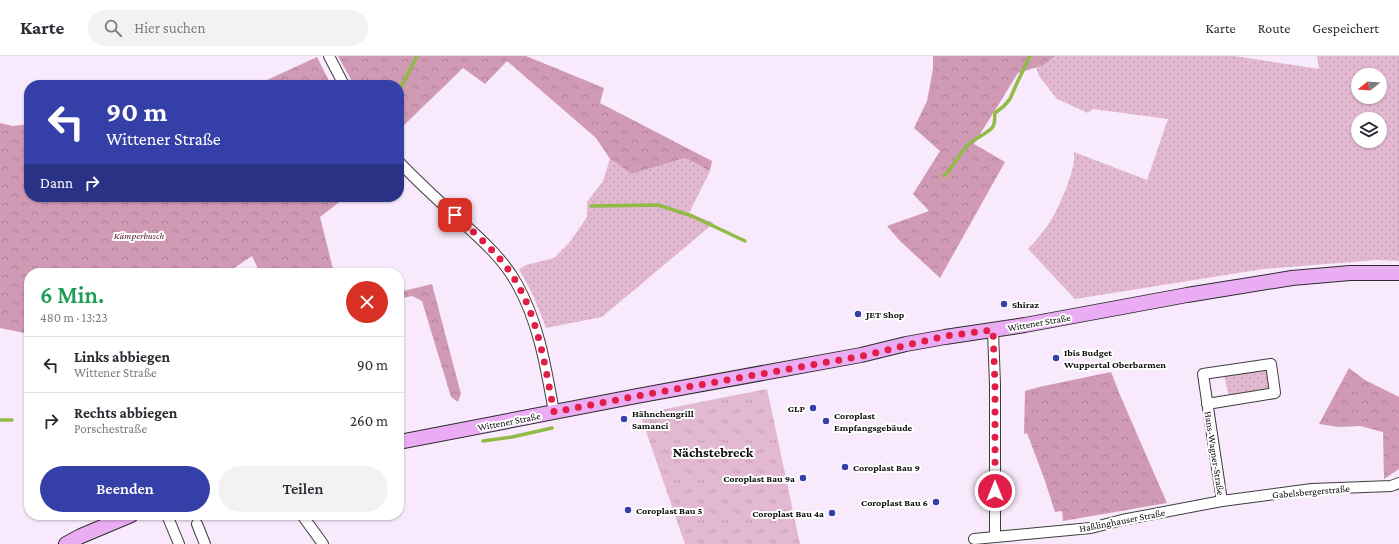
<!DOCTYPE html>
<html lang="de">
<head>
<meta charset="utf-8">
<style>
	body { margin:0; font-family:"Crimson Pro",serif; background:#f2f2f3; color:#2b2b33; height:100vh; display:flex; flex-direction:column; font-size:15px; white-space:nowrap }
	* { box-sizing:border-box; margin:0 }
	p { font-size:13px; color:#7c7c81 }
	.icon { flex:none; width:22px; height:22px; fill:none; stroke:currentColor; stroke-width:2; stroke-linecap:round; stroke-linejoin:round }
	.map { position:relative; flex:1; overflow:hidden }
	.details { position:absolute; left:24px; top:212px; width:380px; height:252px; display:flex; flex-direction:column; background:#fff; border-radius:16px; box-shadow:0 1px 3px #0004 }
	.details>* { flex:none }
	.banner { position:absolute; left:24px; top:24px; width:380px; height:122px; border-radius:16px; box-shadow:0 1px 3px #0004; background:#353fa8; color:#fff; overflow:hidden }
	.needle { width:26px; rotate:253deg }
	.controls { position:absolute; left:1351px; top:12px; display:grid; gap:8px }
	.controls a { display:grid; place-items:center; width:36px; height:36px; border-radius:50%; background:#fff; box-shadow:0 1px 3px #0004; font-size:20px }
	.pin { position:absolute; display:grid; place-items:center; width:34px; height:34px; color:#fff; margin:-17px; border-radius:8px; box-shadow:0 2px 6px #0006 }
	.me { position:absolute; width:44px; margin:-22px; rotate:0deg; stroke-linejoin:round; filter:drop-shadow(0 0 3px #0008) }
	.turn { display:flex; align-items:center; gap:14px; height:84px; padding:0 16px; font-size:18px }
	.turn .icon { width:52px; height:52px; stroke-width:2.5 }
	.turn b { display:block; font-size:28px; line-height:34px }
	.then { display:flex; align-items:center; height:38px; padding:0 16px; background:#0003; gap:8px; font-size:15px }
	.round { display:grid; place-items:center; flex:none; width:42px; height:42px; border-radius:21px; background:#f2f2f3 }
	.headline { display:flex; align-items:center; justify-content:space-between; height:68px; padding:0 16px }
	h1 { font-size:24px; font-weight:600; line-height:30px; color:#1e9e55 }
	.primary-button { display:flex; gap:8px; margin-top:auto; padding:8px 16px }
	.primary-button a { flex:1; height:46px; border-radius:24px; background:#353fa8; color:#fff; font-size:16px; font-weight:600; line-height:46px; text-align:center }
	.primary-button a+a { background:#f2f2f3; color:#2b2b33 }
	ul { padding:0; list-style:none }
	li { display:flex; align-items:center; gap:12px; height:56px; padding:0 16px; border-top:1px solid #e1e1e2 }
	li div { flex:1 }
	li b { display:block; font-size:15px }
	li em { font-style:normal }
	header { display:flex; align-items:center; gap:24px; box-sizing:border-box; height:56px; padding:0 20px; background:#fff; border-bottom:1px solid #e1e1e2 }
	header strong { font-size:19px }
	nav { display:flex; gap:22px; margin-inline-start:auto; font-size:14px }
	.search { width:280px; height:36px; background:#f2f2f3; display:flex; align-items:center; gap:10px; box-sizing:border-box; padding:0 14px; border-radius:22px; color:#7c7c81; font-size:15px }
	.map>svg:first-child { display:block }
	.grass { fill:url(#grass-dots); fill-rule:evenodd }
	.forest { fill:url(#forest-crowns) }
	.park { fill:url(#park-tufts) }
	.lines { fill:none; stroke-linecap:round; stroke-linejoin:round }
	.stream { stroke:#91bb46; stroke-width:3.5 }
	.street-casing { stroke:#3d3d3d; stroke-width:12 }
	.secondary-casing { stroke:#2c2c2c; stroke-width:16 }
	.street { stroke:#fff; stroke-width:10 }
	.secondary { stroke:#eaadf4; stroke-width:14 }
	.route { stroke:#e11d48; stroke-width:7; stroke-dasharray:0 12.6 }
	.poi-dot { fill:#353fa8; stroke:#fff; stroke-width:1.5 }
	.labels { text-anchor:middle; stroke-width:4; stroke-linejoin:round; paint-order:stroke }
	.park-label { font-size:10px; font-style:italic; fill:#592431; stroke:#fff }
	.poi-label { font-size:10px; font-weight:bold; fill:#0a0a0a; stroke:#fff; text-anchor:start }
	.street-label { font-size:10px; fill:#0a0a0a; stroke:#fff }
	.district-label { font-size:14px; font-weight:bold; fill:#0a0a0a; stroke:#fff }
</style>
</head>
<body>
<header>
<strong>Karte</strong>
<div class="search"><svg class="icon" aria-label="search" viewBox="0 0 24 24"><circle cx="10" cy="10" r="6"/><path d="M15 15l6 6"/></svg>Hier suchen</div>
<nav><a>Karte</a><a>Route</a><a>Gespeichert</a></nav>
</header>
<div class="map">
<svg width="1399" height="488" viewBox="0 0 1399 488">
	<defs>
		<pattern id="grass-dots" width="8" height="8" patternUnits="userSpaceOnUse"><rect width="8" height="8" fill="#e2b9d0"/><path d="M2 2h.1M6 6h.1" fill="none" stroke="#c19eb1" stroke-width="1.8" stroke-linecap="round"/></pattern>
		<pattern id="forest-crowns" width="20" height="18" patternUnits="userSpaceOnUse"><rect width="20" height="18" fill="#d09ab5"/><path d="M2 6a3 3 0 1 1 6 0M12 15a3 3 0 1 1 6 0" fill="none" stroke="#b1839a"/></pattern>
		<pattern id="park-tufts" width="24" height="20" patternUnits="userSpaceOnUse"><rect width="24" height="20" fill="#e2b9d0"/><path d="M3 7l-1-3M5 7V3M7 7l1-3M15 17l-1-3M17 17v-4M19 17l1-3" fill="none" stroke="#c19eb1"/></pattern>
	</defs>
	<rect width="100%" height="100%" fill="#f8eafc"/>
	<g class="grass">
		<path d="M 1055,0 L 1234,0 L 1319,13 L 1317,0 L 1399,0 L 1399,205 L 1377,204 L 1263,213 L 1075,243 L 1028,193 C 1049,171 1056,158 1067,130 C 1071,118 1075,109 1074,96 L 1147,124 L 1168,63 L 1093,53 L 1088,57 L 1057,43 L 1039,20 L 1036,11 L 1044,9 ZM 1358,19 L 1380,19 L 1380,41 L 1358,41 ZM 1358,63 L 1380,63 L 1380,85 L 1358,85 Z"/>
		<path d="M 685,102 L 710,115 L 689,157 L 714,167 L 602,261 L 546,272 L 534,241 L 519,213 L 526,209 L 554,202 L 570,186 L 587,161 L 587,146 L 603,125 L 610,103 L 632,118 Z"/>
		<path d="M 1264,312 L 1269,316 L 1271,330 L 1267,335 L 1229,342 L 1224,318 Z"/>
	</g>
	<g class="forest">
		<path d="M 338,0 L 526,0 L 604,32 L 600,47 L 712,105 L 710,115 L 685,102 L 632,118 L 610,103 L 596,82 L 507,5 L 485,28 L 463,12 L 399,74 L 399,29 L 354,29 Z"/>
		<path d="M 933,0 L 1055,0 L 1044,9 L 1018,17 L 974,88 L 1005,106 L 940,222 L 900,185 L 887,170 L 929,155 L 913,138 L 940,95 L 914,72 L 927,45 L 933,13 Z"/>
		<path d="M 317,1 L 331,29 L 256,29 Z"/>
		<path d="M 0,67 L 13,70 L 29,68 L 29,141 L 346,141 L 320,161 L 334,217 L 260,217 L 252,200 L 227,217 L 29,217 L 29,278 L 0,272 Z"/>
		<path d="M 432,228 L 461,338 L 458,346 L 451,341 L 422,245 L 412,240 L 399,243 L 399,236 Z"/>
		<path d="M 1349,312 L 1365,324 L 1399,341 L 1399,413 L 1384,423 L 1383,376 L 1360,370 L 1339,371 L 1319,368 Z"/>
		<path d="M 1111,316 L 1120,339 L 1167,447 L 1063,465 L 1062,455 L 1055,456 L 1044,422 L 1027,377 L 1024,378 L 1025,335 L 1039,331 Z"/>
	</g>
	<path class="park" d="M 767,333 L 800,488 L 685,488 L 640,358 Z"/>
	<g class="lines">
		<g class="stream">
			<path d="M 399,35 L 417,0"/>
			<path d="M 944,120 C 954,111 959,97 969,88 C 976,82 986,78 992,72 C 996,67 994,63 995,57 L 1004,50 L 1010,43 L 1017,27 L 1030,0"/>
			<path d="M 591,150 L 658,149 L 692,160 L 745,185"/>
			<path d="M 0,364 L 12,364"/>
			<path d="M 483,385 L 512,381 L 552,372"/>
		</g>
		<g class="street-casing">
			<g id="street">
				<path d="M 329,0 L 344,29"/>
				<path d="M 399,106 C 419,127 441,147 463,167 C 483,185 504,204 517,228 C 539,267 546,312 554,356"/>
				<path d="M 993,275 L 995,329 L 995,480"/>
				<path d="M 1207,348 L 1275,337 L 1271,308 L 1203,318 L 1222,445"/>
				<path d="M 167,459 L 179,488"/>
				<path d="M 302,459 L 323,488"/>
				<path d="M 197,468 L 205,488"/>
				<path d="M 974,483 L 1091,472 L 1122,464 L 1222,445 L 1312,433 L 1391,430 L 1399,427"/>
			</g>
		</g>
		<g class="secondary-casing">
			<g id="secondary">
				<path d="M 399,386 L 637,340 L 861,299 L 906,288 L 945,281 L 1025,269 L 1187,239 L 1292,222 L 1350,217 L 1399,217"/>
				<path d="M 66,488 L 81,480 L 131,459"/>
			</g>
		</g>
		<use href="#street" class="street"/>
		<use href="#secondary" class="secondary"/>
	</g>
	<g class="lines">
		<path class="route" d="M 455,159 C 472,175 490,190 505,209 C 537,251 544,305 554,356 L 637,340 L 862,300 L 945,280 L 993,274 L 995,329 L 995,435"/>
	</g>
	<g class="poi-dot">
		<circle cx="1004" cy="248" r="4"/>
		<circle cx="858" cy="258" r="4"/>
		<circle cx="1056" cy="302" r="4"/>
		<circle cx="813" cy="352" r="4"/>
		<circle cx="624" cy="363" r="4"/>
		<circle cx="826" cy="365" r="4"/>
		<circle cx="845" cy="411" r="4"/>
		<circle cx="803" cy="422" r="4"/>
		<circle cx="936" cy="446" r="4"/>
		<circle cx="628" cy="454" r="4"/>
		<circle cx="832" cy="457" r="4"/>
	</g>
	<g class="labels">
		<g class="park-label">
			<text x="139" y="183">Kämperbusch</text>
		</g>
		<g class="poi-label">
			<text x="1012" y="252">Shiraz</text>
			<text x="866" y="262">JET Shop</text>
			<text x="1064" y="300">Ibis Budget<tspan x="1064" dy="12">Wuppertal Oberbarmen</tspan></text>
			<text x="805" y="356" text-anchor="end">GLP</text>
			<text x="632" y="361">Hähnchengrill<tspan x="632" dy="12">Samanci</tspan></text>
			<text x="834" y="363">Coroplast<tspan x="834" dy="12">Empfangsgebäude</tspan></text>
			<text x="853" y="415">Coroplast Bau 9</text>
			<text x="795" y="426" text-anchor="end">Coroplast Bau 9a</text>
			<text x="928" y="450" text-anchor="end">Coroplast Bau 6</text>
			<text x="636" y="458">Coroplast Bau 5</text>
			<text x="824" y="461" text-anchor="end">Coroplast Bau 4a</text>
		</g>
		<g class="street-label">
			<text transform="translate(1039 266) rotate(-10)" y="4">Wittener Straße</text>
			<text transform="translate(509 365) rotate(-11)" y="4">Wittener Straße</text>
			<text transform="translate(1215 397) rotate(81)" y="4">Hans-Wagner-Straße</text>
			<text transform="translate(1311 435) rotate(-5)" y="4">Gabelsbergerstraße</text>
			<text transform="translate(1122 464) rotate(-11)" y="4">Haßlinghauser Straße</text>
		</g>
		<g class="district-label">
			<text x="713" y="401">Nächstebreck</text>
		</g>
	</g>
</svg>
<div class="controls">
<a><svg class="needle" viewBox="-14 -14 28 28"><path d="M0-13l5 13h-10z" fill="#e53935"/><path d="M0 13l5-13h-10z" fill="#7c7c81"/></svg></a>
<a><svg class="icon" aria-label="layers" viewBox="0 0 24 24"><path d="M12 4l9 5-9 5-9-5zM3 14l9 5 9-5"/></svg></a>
</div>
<div class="pin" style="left:455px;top:159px;background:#d93025"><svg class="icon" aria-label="arrive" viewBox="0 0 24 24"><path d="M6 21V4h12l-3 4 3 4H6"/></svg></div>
<svg class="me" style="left:995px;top:435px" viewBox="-20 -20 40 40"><circle r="17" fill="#e11d48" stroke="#fff" stroke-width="3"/><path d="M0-11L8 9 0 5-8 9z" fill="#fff"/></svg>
<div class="banner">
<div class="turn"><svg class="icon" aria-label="left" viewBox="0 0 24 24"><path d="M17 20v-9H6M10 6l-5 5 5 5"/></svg><div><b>90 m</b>Wittener Straße</div></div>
<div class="then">Dann<svg class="icon" aria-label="right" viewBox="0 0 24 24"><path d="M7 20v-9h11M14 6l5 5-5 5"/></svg></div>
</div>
<section class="details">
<div class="headline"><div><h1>6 Min.</h1><p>480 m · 13:23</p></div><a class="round" style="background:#d93025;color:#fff"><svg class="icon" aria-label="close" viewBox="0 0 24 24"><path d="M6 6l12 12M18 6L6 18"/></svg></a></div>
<ul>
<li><svg class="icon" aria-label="left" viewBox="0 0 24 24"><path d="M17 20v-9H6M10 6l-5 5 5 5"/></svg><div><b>Links abbiegen</b><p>Wittener Straße</p></div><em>90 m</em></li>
<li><svg class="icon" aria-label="right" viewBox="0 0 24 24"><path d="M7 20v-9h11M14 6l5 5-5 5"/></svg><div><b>Rechts abbiegen</b><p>Porschestraße</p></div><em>260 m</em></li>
</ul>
<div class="primary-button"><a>Beenden</a><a>Teilen</a></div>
</section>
</div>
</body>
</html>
